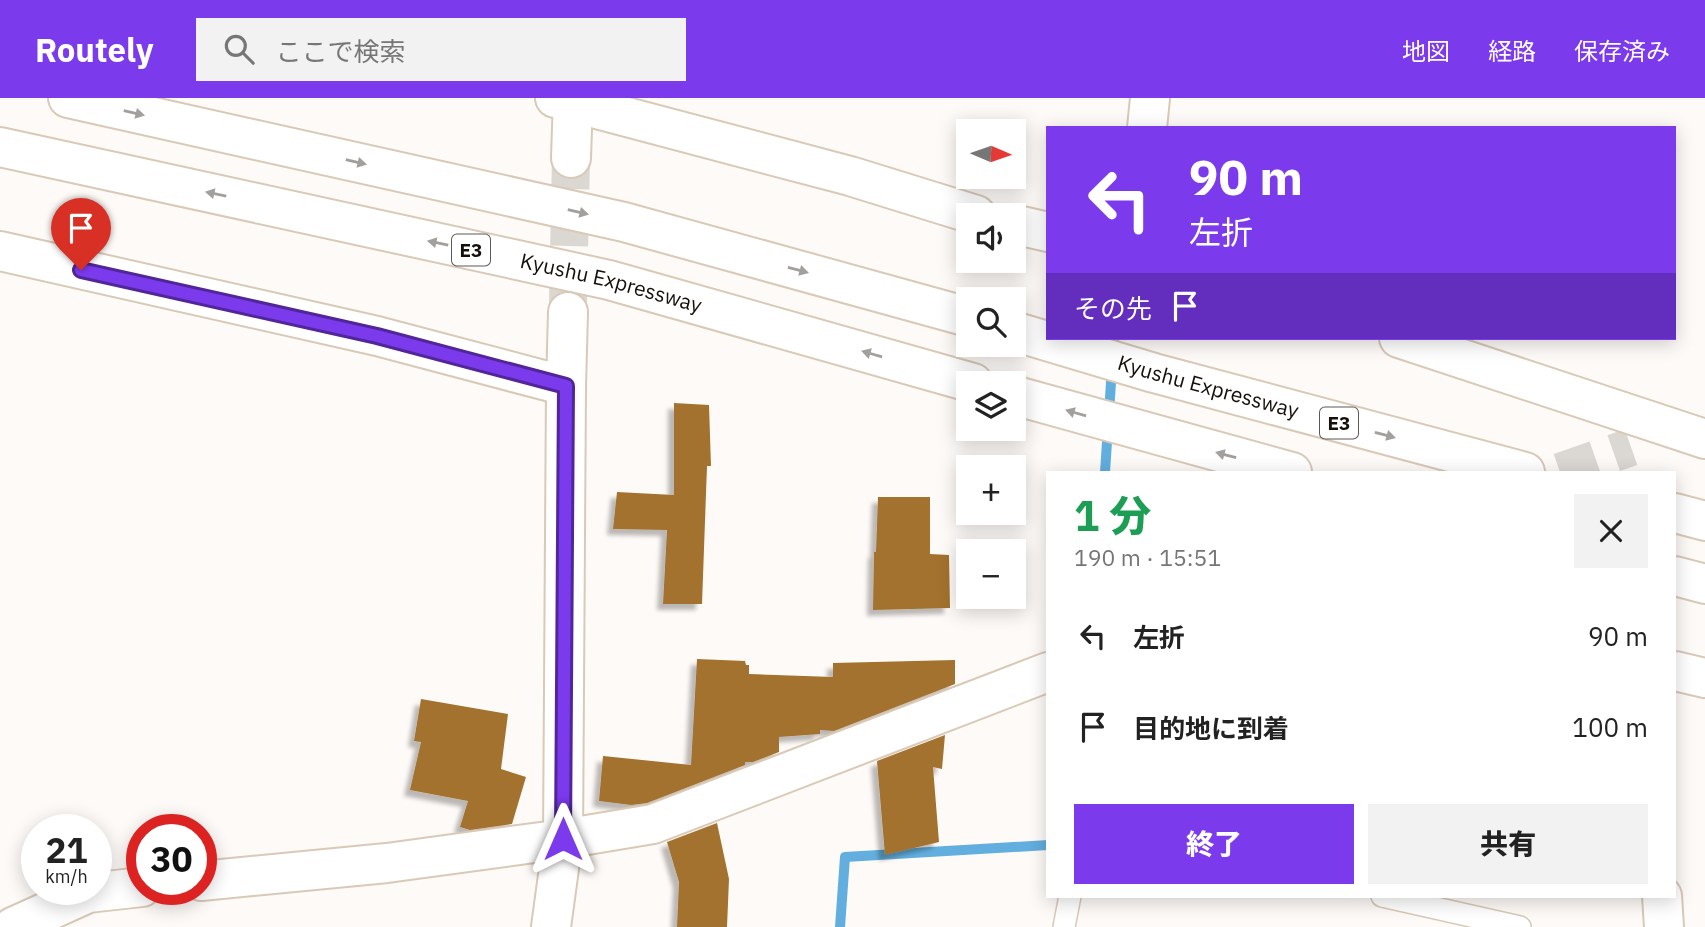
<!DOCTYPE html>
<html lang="ja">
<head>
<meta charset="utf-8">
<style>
	body { margin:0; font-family:"IBM Plex Sans","Noto Sans JP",sans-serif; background:#f2f2f2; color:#222; height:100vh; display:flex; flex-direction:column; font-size:26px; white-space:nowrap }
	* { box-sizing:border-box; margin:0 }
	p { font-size:23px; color:#767676 }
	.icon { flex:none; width:38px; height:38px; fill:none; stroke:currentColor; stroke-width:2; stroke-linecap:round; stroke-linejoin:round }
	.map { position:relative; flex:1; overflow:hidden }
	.drawer { position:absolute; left:1046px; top:373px; width:630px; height:427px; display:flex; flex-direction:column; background:#fff; border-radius:0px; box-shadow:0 4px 18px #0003 }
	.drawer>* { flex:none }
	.hud { position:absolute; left:1046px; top:28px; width:630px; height:214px; border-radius:0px; box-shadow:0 4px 18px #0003; background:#7c3aed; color:#fff; overflow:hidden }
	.needle { width:46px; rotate:92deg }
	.buttons { position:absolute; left:956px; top:21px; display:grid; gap:14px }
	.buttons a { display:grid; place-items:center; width:70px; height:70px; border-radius:0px; background:#fff; box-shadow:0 4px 18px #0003; font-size:35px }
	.speed { position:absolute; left:21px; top:716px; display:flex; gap:14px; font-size:35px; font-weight:700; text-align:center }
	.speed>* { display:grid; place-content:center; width:91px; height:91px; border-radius:50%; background:#fff; box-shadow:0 4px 18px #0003; line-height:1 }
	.speed small { font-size:18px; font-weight:400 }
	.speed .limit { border:10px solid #d22; background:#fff; color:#111 }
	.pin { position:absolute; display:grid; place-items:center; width:60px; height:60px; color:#fff; margin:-72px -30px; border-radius:50% 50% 50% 0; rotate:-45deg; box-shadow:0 0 7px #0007 }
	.pin .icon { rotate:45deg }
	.me { position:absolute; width:77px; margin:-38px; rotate:0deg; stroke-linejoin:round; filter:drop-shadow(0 0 5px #0008) }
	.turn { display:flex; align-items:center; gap:24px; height:147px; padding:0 28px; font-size:32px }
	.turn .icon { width:91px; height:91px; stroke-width:2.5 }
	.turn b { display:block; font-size:49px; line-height:60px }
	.then { display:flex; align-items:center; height:66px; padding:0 28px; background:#0003; gap:14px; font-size:26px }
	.round { display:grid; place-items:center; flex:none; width:74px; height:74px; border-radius:0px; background:#f2f2f2 }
	.summary { display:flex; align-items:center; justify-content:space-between; height:119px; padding:0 28px }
	h1 { font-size:42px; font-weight:800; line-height:52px; color:#1e9e55 }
	.action { display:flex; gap:14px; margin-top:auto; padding:14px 28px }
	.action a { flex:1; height:80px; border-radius:0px; background:#7c3aed; color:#fff; font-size:28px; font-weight:800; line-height:80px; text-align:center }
	.action a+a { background:#f2f2f2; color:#222 }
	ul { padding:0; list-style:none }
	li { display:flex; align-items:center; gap:21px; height:91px; padding:0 28px }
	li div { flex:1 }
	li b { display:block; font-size:26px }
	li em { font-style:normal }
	header { display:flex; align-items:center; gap:42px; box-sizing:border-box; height:98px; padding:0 35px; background:#7c3aed; color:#fff }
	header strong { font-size:33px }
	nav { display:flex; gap:38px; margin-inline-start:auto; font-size:24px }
	.search { width:490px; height:63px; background:#f2f2f2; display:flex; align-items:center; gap:18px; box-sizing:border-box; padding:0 24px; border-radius:0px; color:#767676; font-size:26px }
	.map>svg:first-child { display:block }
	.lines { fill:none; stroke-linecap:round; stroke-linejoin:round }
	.stream { stroke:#62aede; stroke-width:10 }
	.building { fill:#a3722e; filter:url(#shadow) }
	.street-tunnel { stroke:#dbd7d3; stroke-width:38; stroke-dasharray:38 19; stroke-linecap:butt }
	.lane-casing { stroke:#d9c9b7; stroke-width:24 }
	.street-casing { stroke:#d9c9b7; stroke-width:42 }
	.secondary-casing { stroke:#d9c9b7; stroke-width:42 }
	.highway-casing { stroke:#d9c9b7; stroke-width:42 }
	.lane { stroke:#fff; stroke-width:21 }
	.street { stroke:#fff; stroke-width:38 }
	.secondary { stroke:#fff; stroke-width:38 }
	.highway { stroke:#fff; stroke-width:38 }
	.oneway { fill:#a29f9d }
	.route-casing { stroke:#51269a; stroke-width:18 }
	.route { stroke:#7c3aed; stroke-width:12 }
	.labels { text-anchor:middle; stroke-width:6; stroke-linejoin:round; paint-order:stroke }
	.shield { fill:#fff; stroke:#5c5854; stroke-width:2 }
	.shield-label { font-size:19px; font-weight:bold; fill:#16100a }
	.street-label { font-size:21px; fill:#16100a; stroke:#fff }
</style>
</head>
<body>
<header>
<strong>Routely</strong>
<div class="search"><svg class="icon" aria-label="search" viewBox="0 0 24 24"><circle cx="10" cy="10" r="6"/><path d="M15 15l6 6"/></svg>ここで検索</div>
<nav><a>地図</a><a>経路</a><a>保存済み</a></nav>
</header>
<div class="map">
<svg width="1705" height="829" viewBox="0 0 1705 829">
	<defs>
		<filter id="shadow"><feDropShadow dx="-6" dy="6" stdDeviation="2" flood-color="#0004"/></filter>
	</defs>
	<rect width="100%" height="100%" fill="#fefaf7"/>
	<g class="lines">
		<g class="stream">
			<path d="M 1105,374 L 1114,240"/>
			<path d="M 840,829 L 845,759 L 1048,747"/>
		</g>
	</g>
	<g class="building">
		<path d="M 674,305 L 709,307 L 711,368 L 707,368 L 702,506 L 663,506 L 667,432 L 613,431 L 617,394 L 674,397 Z"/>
		<path d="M 878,399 L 930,399 L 930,456 L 949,457 L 950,510 L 873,512 L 874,454 L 876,454 Z"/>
		<path d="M 697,561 L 745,563 L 746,567 L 749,567 L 749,576 L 833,579 L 833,565 L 955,562 L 955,586 L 834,633 L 820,632 L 820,636 L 779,639 L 779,654 L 753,664 L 745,664 L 745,667 L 647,705 L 631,707 L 599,703 L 603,658 L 691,667 Z"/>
		<path d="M 421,601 L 508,616 L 501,671 L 526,679 L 512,726 L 470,732 L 460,729 L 468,703 L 410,692 L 421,644 L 414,643 Z"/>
		<path d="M 945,637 L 942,671 L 933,669 L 939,744 L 885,757 L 877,663 Z"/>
		<path d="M 717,725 L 729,781 L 727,829 L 677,829 L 679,784 L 667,744 Z"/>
	</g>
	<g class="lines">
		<g class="street-tunnel">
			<path d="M 568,205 L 571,60"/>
			<path d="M 1560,374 L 1631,349"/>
		</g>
		<g class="lane-casing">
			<g id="lane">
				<path d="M 1382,798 L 1520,829"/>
				<path d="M 1064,829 L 1070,798"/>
			</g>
		</g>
		<g class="street-casing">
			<g id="street">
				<path d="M 555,0 L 850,78 L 976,117"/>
				<path d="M 1147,30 L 1150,0"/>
				<path d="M 571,60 L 573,0"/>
				<path d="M 1013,126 L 1048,134"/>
				<path d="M 0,153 L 377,238 L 566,288"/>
				<path d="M 568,214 L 566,288 L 563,741 L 653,726 L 1048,574"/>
				<path d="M 1399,240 L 1705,341"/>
				<path d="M 1675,573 L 1705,580"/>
				<path d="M 1662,798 L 1664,829"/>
			</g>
		</g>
		<g class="secondary-casing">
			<g id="secondary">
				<path d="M 201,783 L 387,765 L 563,741 L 551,829"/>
				<path d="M 13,829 L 88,795 L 142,789"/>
			</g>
		</g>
		<g class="highway-casing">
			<g id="highway">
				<path d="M 68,0 L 624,124 L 968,219"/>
				<path id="s1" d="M 0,49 L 609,182 L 973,285"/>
				<path id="s2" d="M 1013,233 L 1154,275 L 1525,374"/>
				<path d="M 1013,297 L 1292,374"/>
				<path d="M 1675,415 L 1705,423"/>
				<path d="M 1675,478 L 1705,486"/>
			</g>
		</g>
		<use href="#lane" class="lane"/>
		<use href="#street" class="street"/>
		<use href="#secondary" class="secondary"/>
		<use href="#highway" class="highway"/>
	</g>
	<defs><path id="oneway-solid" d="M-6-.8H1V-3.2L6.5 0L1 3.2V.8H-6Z" transform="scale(1.75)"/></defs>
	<g class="oneway">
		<use href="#oneway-solid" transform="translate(134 15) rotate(13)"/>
		<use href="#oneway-solid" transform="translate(356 64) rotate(13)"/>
		<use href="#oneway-solid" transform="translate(216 96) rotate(-168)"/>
		<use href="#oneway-solid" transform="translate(578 114) rotate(13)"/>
		<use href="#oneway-solid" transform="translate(438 145) rotate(-168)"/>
		<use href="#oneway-solid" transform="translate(798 172) rotate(15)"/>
		<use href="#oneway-solid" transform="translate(872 256) rotate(-164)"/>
		<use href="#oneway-solid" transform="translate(1076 315) rotate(-164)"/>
		<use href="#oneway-solid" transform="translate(1385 337) rotate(15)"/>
		<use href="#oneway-solid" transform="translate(1226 357) rotate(-165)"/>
	</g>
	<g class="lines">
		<g class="route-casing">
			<path id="route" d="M 81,172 L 377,238 L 566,288 L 563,741"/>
		</g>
		<use href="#route" class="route"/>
	</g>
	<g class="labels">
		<g class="shield">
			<rect x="452" y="136.5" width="38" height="31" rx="5"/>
			<rect x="1320" y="309.5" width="38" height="31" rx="5"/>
		</g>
		<g class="shield-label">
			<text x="471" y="159">E3</text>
			<text x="1339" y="332">E3</text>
		</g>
		<g class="street-label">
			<text dy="7" stroke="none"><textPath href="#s1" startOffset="626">Kyushu Expressway</textPath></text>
			<text dy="7" stroke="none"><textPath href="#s2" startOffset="203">Kyushu Expressway</textPath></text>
		</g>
	</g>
</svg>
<div class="buttons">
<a><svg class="needle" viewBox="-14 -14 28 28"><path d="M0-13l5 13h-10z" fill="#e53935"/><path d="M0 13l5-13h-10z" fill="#767676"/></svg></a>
<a><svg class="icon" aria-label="sound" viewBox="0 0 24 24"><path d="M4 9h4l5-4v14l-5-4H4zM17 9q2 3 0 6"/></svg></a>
<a><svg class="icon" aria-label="search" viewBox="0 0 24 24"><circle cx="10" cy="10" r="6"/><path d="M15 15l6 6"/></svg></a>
<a><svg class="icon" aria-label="layers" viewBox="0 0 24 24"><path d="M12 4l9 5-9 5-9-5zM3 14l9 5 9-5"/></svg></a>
<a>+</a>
<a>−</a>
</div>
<div class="speed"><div>21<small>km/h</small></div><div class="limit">30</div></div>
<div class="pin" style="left:81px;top:172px;background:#d93025"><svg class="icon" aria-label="arrive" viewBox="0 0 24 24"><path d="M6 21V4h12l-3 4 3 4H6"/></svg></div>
<svg class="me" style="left:563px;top:741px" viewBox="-20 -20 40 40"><path d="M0-17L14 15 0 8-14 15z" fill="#7c3aed" stroke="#fff" stroke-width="4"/></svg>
<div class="hud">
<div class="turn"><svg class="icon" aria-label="left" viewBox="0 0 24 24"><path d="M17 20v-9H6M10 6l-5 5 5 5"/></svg><div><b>90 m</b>左折</div></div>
<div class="then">その先<svg class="icon" aria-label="arrive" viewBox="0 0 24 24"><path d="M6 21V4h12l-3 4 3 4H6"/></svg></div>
</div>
<section class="drawer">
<div class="summary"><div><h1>1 分</h1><p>190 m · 15:51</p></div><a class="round"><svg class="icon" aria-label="close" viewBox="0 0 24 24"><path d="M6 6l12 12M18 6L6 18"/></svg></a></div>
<ul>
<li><svg class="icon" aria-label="left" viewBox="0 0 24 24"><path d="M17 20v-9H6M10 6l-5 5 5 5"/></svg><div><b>左折</b></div><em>90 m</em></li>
<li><svg class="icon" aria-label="arrive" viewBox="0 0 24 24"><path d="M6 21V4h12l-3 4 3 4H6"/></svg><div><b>目的地に到着</b></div><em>100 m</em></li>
</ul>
<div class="action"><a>終了</a><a>共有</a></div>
</section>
</div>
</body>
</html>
